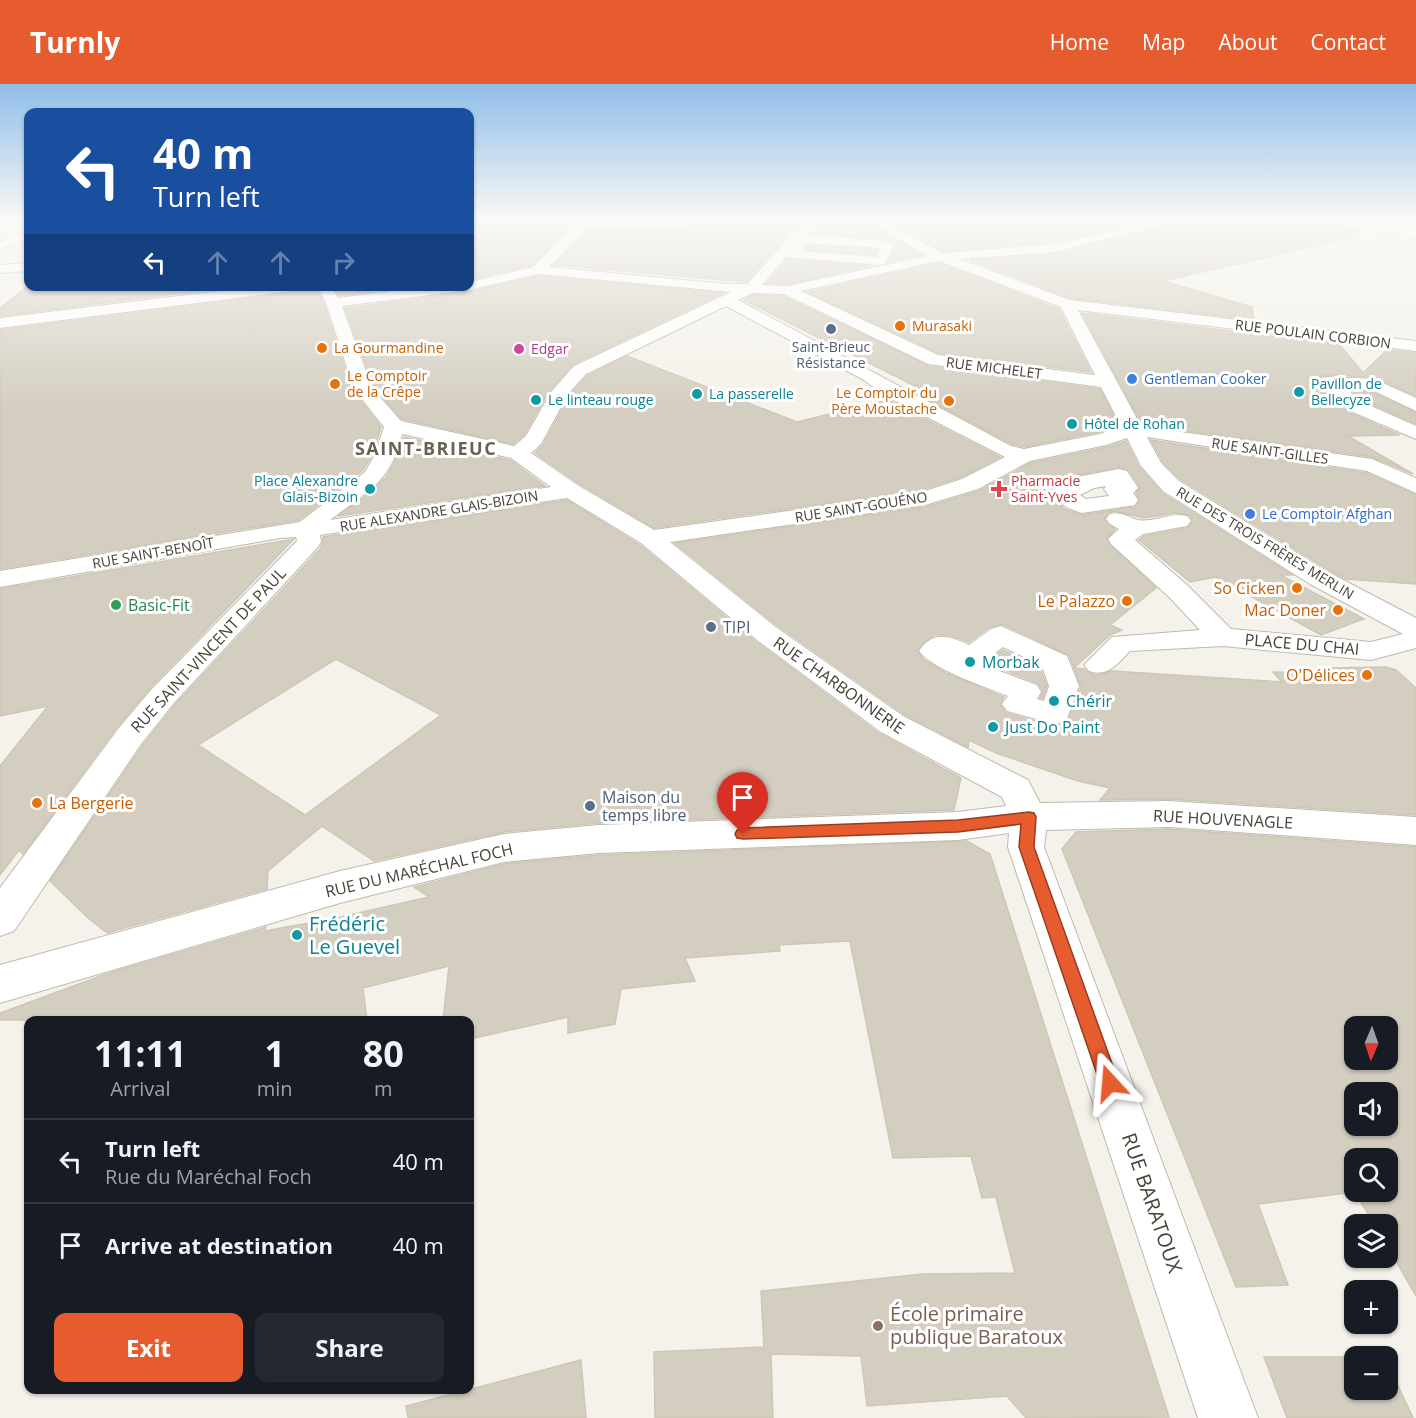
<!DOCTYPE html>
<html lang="en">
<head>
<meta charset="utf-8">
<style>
	body { margin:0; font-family:"Open Sans",sans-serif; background:#242831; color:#f1f3f6; height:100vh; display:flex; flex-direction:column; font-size:22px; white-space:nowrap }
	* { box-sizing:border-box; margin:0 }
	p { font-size:20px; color:#9ea1a6 }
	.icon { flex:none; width:33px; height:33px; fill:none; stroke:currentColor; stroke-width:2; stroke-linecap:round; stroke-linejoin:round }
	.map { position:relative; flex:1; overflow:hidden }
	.side { position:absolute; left:24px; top:932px; width:450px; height:378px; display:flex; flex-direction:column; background:#171b24; border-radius:12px; box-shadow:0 2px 4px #0004 }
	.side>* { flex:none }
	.hud { position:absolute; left:24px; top:24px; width:450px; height:183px; border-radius:12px; box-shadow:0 2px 4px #0004; background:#1a4fa0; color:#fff; overflow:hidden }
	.needle { width:39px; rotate:182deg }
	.fabs { position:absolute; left:1344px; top:932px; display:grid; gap:12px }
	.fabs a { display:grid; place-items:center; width:54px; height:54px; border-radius:12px; background:#171b24; box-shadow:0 2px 4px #0004; font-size:30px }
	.pin { position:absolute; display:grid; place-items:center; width:51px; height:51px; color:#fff; margin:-62px -26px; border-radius:50% 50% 50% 0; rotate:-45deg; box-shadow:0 0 6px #0007 }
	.pin .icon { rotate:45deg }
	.me { position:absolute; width:66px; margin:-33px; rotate:341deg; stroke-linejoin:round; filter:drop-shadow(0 0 4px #0008) }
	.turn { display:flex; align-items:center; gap:21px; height:126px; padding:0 30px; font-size:27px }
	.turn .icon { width:78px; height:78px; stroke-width:2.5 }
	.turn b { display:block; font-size:42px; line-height:51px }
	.lanes { display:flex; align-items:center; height:57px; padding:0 30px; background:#0003; justify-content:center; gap:30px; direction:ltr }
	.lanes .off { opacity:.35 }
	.eta { display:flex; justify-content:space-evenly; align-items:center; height:102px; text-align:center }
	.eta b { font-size:36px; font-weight:700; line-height:42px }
	.action { display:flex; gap:12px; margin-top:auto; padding:12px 30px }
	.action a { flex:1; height:69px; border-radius:12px; background:#e65c2f; color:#fff; font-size:24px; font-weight:700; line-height:69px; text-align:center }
	.action a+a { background:#242831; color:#f1f3f6 }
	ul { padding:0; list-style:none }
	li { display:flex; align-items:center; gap:18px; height:84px; padding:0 30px; border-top:2px solid #363941 }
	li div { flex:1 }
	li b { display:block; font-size:22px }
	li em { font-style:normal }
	header { display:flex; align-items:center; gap:36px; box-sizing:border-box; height:84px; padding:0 30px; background:#e65c2f; color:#fff }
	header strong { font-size:28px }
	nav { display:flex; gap:33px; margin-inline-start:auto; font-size:21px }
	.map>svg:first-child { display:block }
	.building { fill:#d4cec1; stroke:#cec7b5; stroke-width:1.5; fill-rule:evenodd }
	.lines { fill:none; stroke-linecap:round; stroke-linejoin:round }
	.minor-casing { stroke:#bebaae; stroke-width:2 }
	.minor { fill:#fff; fill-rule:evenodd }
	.route { fill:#e65c2f; stroke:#963c1f; stroke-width:1.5 }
	.food-dot { fill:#e8710a; stroke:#fff; stroke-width:2 }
	.service-dot { fill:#5c6f8a; stroke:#fff; stroke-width:2 }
	.hotel-dot { fill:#d1479c; stroke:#fff; stroke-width:2 }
	.shop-dot { fill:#3f7fe0; stroke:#fff; stroke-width:2 }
	.culture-dot { fill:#0f9aa8; stroke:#fff; stroke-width:2 }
	.health-dot { fill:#e0444e; stroke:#fff; stroke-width:2 }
	.leisure-dot { fill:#2e9e5b; stroke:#fff; stroke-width:2 }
	.education-dot { fill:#8d6e63; stroke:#fff; stroke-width:2 }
	.labels { text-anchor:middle; stroke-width:6; stroke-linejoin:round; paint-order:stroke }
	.far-food-label { font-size:14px; fill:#c56008; stroke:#fff; text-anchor:start }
	.far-street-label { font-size:14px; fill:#474339; stroke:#fff }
	.far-service-label { font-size:14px; fill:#4e5e75; stroke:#fff }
	.far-hotel-label { font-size:14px; fill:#b23c85; stroke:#fff; text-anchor:start }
	.far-shop-label { font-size:14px; fill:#366cbe; stroke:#fff; text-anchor:start }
	.far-culture-label { font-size:14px; fill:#0d838f; stroke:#fff; text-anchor:start }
	.far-health-label { font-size:14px; fill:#be3a42; stroke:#fff; text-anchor:start }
	.food-label { font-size:16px; fill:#c56008; stroke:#fff; text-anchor:end }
	.leisure-label { font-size:16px; fill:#27864d; stroke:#fff; text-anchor:start }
	.service-label { font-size:16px; fill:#4e5e75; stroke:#fff; text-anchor:start }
	.street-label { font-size:16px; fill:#474339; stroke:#fff }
	.culture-label { font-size:16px; fill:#0d838f; stroke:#fff; text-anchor:start }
	.far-district-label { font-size:18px; font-weight:bold; letter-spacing:1.5px; fill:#696251; stroke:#fff }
	.near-culture-label { font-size:20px; fill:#0d838f; stroke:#fff; text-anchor:start }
	.near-street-label { font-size:20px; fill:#474339; stroke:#fff }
	.near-education-label { font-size:20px; fill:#785e54; stroke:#fff; text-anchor:start }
</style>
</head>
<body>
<header>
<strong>Turnly</strong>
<nav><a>Home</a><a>Map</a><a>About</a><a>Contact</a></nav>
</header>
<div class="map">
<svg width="1416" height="1334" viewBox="0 0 1416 1334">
	<rect width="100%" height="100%" fill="#f4f2ea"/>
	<g class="building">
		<path d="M 705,137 L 805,137 L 797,141 L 746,198 L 554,181 L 589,144 L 665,147 L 694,143 Z"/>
		<path d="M 827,137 L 867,137 L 922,171 L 888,178 L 896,160 L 889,155 L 811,149 Z"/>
		<path d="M 889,137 L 1144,137 L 1055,158 L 942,167 Z"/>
		<path d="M 1182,137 L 1332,137 L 1340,143 L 1358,146 L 1359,152 L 1163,197 L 1252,223 L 1254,236 L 1071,214 L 970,176 L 1056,170 Z"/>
		<path d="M 470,140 L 543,142 L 570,144 L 532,181 L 470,196 Z"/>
		<path d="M 808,161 L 877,166 L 875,171 L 805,165 Z"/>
		<path d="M 787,175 L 869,182 L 787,200 L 767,199 Z"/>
		<path d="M 939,179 L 1059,225 L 1091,288 L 939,269 L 808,208 Z"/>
		<path d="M 538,192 L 723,209 L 573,280 L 549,307 L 524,351 L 513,360 L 402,335 L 374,303 L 345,224 L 470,208 Z"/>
		<path d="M 28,202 L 238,202 L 0,232 L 0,224 Z"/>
		<path d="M 308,202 L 315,202 L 324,220 L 352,306 L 381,343 L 374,368 L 363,386 L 299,436 L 0,485 L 0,246 L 299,208 Z"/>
		<path d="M 334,202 L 409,202 L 339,212 Z"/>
		<path d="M 753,211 L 783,212 L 928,282 L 1100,305 L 1118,341 L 1099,348 L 1024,363 L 1012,360 L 916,309 L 925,307 L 744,216 Z"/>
		<path d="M 1082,229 L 1339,260 L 1363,289 L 1387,266 L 1416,269 L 1416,312 L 1374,293 L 1326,291 L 1318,293 L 1315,298 L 1347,328 L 1400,351 L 1348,352 L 1413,390 L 1372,373 L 1167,344 L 1141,338 Z"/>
		<path d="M 627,272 L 797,338 L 888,316 L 1000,373 L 961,393 L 921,406 L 654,444 L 580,400 L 535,369 L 543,361 L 570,311 L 587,292 Z"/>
		<path d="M 1352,307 L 1369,307 L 1416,329 L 1416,340 L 1363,316 Z"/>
		<path d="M 404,353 L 510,376 L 545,402 L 338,432 L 367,411 L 386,393 L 393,381 Z"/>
		<path d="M 1151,356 L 1366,389 L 1416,411 L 1416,500 L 1346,495 L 1329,486 L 1180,395 L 1163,378 Z"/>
		<path d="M 1126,357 L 1139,383 L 1162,409 L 1292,491 L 1280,491 L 1364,535 L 1321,551 L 1216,493 L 1190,498 L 1139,456 L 1144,452 L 1187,444 L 1193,437 L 1189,431 L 1175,429 L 1144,434 L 1114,427 L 1108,429 L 1104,435 L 1115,445 L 1106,456 L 1156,504 L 1110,541 L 1122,546 L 1110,551 L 1074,584 L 1084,585 L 1089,589 L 1096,591 L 1112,587 L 1282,598 L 1273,588 L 1333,589 L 1328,584 L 1386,583 L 1396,586 L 1416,604 L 1416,731 L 1169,715 L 1100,716 L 1110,704 L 1078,697 L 996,669 L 969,656 L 968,663 L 904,630 L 778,542 L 675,459 L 926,423 L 979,407 L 1031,379 L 1107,363 ZM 1119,383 L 1129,386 L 1140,403 L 1136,409 L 1140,417 L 1135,423 L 1081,431 L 1065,425 L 1052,413 L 1058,399 L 1068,396 L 1072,392 ZM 1002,540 L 1069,571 L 1081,603 L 1067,639 L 1054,642 L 1006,629 L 1000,620 L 1004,613 L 946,589 L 924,576 L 917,567 L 923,559 L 935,551 L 949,551 L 969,558 L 990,543 Z"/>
		<path d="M 567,416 L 640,461 L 756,558 L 880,650 L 961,694 L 954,726 L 599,739 L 504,748 L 374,777 L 322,742 L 268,787 L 267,805 L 107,849 L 87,833 L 50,797 L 143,661 L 175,621 L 320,465 L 323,459 L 323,453 ZM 336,575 L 441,631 L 305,731 L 198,661 Z"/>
		<path d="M 294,455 L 149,605 L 117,643 L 23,770 L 19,766 L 0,791 L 0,682 L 48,622 L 0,632 L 0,505 Z"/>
		<path d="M 1003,566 L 1040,584 L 1047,602 L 1043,614 L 1040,614 L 1043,607 L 1038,599 L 986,579 Z"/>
		<path d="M 1169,745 L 1416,763 L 1416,1212 L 1388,1163 L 1388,1140 L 1374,1140 L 1355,1108 L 1258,1120 L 1288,1201 L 1236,1203 L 1062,765 L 1076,748 ZM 1354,942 L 1388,942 L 1388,975 L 1354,975 ZM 1354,1008 L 1388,1008 L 1388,1041 L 1354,1041 ZM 1354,1074 L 1388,1074 L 1388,1107 L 1354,1107 Z"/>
		<path d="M 967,757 L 990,770 L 1169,1333 L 1026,1334 L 1007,1312 L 867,1322 L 861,1272 L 771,1270 L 773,1334 L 655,1334 L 654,1268 L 764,1263 L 761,1207 L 923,1190 L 1015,1189 L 996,1113 L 982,1114 L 971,1072 L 893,1074 L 850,857 L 779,861 L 780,867 L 685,874 L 695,897 L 621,905 L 615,940 L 568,949 L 568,933 L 470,955 L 470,936 L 443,936 L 449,882 L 363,904 L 367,936 L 0,936 L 0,929 L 106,890 L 266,843 L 265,847 L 336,834 L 429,813 L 414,803 L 504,780 L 599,771 Z"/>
		<path d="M 1264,1273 L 1354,1273 L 1354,1305 L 1388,1305 L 1388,1280 L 1413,1334 L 1287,1334 Z"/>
		<path d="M 581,1276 L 586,1334 L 408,1334 L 406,1322 Z"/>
	</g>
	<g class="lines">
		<g class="minor-casing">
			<g id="minor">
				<path d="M 539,137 L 703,137 C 685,150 612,143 588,142 L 549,183 L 726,200 L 747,200 L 799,143 L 810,137 L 825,137 L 805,151 L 888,157 L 894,161 L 885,180 L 880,181 L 786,173 L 762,201 L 787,202 L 928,172 L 869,137 L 884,137 L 942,169 L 1055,160 L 1156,137 L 1180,137 L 1055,168 L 959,175 L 1070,216 L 1416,257 L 1416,267 L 1078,226 L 1140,340 L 1167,346 L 1372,375 L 1416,394 L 1416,409 L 1367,387 L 1147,353 L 1161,379 L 1179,397 L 1328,488 L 1416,534 L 1416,564 L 1371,576 L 1223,562 L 1130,567 C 1117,580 1109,593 1089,587 L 1084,581 L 1112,553 L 1200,546 L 1169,513 L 1111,460 L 1108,455 L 1119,445 L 1110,440 L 1106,435 L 1110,430 C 1122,427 1127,433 1138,436 C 1154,439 1171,428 1187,432 L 1191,437 L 1187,442 L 1143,450 L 1135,456 L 1187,501 L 1231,545 L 1371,558 L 1403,550 L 1310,500 L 1163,407 L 1141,382 L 1127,354 L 1106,361 L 1030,377 L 978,405 L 925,421 L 670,458 L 777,544 L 903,632 L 1028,696 L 1040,719 L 1169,717 L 1416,733 L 1416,761 L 1169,743 L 1046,746 L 1044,763 L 1258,1334 L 1198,1334 L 1008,763 L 1009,749 L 958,756 L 599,769 L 504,778 L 340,819 L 0,919 L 0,881 L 340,787 L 504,750 L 599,741 L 958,728 L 1006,722 L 1002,713 L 881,648 L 757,556 L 641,459 L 567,414 L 320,451 L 321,458 L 318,463 L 173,620 L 141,660 L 14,847 L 0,852 L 0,804 L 119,644 L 151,606 L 297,457 L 296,453 L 280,454 L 0,503 L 0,487 L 300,438 L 365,388 L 376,369 L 384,343 L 354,305 L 326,219 L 317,202 L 331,202 L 338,214 L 430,202 L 470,202 L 470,198 L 533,183 L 575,142 L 545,141 ZM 807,159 L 880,164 L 876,173 L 801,167 ZM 939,177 L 1061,223 L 1095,291 L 938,271 L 801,207 ZM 538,190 L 731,208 L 574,282 L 551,308 L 526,352 L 514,362 L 401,337 L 372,304 L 342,222 L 470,206 ZM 753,209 L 784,210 L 928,280 L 1101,303 L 1121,342 L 1100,350 L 1024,365 L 1011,362 L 738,216 ZM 726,222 L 864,296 L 884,311 L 1005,373 L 962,395 L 922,408 L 654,446 L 579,402 L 531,369 L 541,360 L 568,310 L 586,290 ZM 402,350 L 511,374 L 551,403 L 330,436 C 366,408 391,399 402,350 Z"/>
				<path d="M 1334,137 L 1363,137 L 1416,146 L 1416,154 L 1340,141 Z"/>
				<path d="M 28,147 L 28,155 L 0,165 L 0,157 Z"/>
				<path d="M 28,179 L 28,187 L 0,189 L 0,181 Z"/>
				<path d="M 260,202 L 306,202 L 299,206 L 0,244 L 0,234 Z"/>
				<path d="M 1326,293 L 1374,295 L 1416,314 L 1416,327 L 1370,305 L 1345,304 L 1362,318 L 1416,342 L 1416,355 L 1348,326 L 1317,298 L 1320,294 Z"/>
				<path d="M 1119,385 L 1127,387 L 1138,404 L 1133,409 L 1138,416 L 1135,421 L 1082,429 C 1072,426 1060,421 1054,412 L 1060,400 L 1070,398 L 1072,394 ZM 1106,402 L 1104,405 L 1109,412 L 1086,415 L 1080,411 L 1094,404 Z"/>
				<path d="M 1001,542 L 1067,572 L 1079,602 L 1066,637 L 1055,640 L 1007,627 L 1002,620 L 1008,612 C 986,603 931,585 919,567 C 933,546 950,552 969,561 L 991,545 ZM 1003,563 L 1042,582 L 1049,602 L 1044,617 L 1037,615 L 1041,608 L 1037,601 L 981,580 Z"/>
			</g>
		</g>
		<use href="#minor" class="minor"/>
	</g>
	<linearGradient id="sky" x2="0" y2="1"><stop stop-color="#90bde9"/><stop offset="0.42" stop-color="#faf9f6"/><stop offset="1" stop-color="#faf9f6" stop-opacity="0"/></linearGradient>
	<rect width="1416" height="324" fill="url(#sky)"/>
	<path class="route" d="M 1029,728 L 1034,729 L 1036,733 L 1034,763 L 1119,999 L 1116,1006 L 1110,1008 L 1103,1006 L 1100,999 L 1019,763 L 1021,740 L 958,748 L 743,755 L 737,754 L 735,750 L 737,746 L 743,744 L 958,736 Z"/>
	<g class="food-dot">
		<circle cx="900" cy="242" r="6"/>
		<circle cx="322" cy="264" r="6"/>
		<circle cx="335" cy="300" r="6"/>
		<circle cx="949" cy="317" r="6"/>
		<circle cx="1297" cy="504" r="6"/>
		<circle cx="1127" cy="517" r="6"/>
		<circle cx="1338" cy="526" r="6"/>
		<circle cx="1367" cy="591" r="6"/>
		<circle cx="37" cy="719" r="6"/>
	</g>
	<g class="service-dot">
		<circle cx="831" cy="245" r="6"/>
		<circle cx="711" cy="543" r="6"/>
		<circle cx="590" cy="722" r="6"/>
	</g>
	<circle class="hotel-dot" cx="519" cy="265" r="6"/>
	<g class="shop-dot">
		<circle cx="1132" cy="295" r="6"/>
		<circle cx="1250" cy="430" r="6"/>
	</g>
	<g class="culture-dot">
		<circle cx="1299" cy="308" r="6"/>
		<circle cx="697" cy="310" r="6"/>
		<circle cx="536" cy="316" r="6"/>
		<circle cx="1072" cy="340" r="6"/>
		<circle cx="370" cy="405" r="6"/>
		<circle cx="970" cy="578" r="6"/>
		<circle cx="1054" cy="617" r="6"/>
		<circle cx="993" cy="643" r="6"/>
		<circle cx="297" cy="851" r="6"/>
	</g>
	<path class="health-dot" d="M996 396h6v6h6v6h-6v6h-6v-6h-6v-6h6z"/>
	<circle class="leisure-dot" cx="116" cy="521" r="6"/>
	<circle class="education-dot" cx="878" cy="1242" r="6"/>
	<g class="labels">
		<g class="far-food-label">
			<text x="912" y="247">Murasaki</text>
			<text x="334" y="269">La Gourmandine</text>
			<text x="347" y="297">Le Comptoir<tspan x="347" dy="16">de la Crêpe</tspan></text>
			<text x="937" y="314" text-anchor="end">Le Comptoir du<tspan x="937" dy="16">Père Moustache</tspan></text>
		</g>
		<g class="far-street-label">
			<text transform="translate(1313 250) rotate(7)" y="5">RUE POULAIN CORBION</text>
			<text transform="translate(994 284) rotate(7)" y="5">RUE MICHELET</text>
			<text transform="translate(1270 367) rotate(8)" y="5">RUE SAINT-GILLES</text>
			<text transform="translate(861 423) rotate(-9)" y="5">RUE SAINT-GOUÉNO</text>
			<text transform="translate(439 427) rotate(-9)" y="5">RUE ALEXANDRE GLAIS-BIZOIN</text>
			<text transform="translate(1265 459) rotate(31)" y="5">RUE DES TROIS FRÈRES MERLIN</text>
			<text transform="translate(153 469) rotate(-10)" y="5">RUE SAINT-BENOÎT</text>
		</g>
		<g class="far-service-label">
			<text x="831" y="268">Saint-Brieuc<tspan x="831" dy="16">Résistance</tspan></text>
		</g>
		<g class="far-hotel-label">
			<text x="531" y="270">Edgar</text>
		</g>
		<g class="far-shop-label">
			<text x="1144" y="300">Gentleman Cooker</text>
			<text x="1262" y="435">Le Comptoir Afghan</text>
		</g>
		<g class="far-culture-label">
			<text x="1311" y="305">Pavillon de<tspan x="1311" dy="16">Bellecyze</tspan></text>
			<text x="709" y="315">La passerelle</text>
			<text x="548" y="321">Le linteau rouge</text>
			<text x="1084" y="345">Hôtel de Rohan</text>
			<text x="358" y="402" text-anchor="end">Place Alexandre<tspan x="358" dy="16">Glais-Bizoin</tspan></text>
		</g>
		<g class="far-health-label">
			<text x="1011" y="402">Pharmacie<tspan x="1011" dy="16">Saint-Yves</tspan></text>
		</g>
		<g class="food-label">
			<text x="1285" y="510">So Cicken</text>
			<text x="1115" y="523">Le Palazzo</text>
			<text x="1326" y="532">Mac Doner</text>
			<text x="1355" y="597">O'Délices</text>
			<text x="49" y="725" text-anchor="start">La Bergerie</text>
		</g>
		<g class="leisure-label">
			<text x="128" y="527">Basic-Fit</text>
		</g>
		<g class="service-label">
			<text x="723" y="549">TIPI</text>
			<text x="602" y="719">Maison du<tspan x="602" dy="18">temps libre</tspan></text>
		</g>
		<g class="street-label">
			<text transform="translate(1302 560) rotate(5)" y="6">PLACE DU CHAI</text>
			<text transform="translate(208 566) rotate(-47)" y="6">RUE SAINT-VINCENT DE PAUL</text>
			<text transform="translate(839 601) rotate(35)" y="6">RUE CHARBONNERIE</text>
			<text transform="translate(1223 735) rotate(3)" y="6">RUE HOUVENAGLE</text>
			<text transform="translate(419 786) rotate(-13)" y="6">RUE DU MARÉCHAL FOCH</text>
		</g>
		<g class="culture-label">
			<text x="982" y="584">Morbak</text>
			<text x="1066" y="623">Chérir</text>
			<text x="1005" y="649">Just Do Paint</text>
		</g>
		<g class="far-district-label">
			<text x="426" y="371">SAINT-BRIEUC</text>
		</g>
		<g class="near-culture-label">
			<text x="309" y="847">Frédéric<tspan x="309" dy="23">Le Guevel</tspan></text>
		</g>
		<g class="near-street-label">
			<text transform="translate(1152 1119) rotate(71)" y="7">RUE BARATOUX</text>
		</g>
		<g class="near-education-label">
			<text x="890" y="1237">École primaire<tspan x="890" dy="23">publique Baratoux</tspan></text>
		</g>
	</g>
</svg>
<div class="fabs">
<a><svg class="needle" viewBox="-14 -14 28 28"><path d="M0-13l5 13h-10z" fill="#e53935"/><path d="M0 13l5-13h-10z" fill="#9ea1a6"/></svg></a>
<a><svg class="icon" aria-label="sound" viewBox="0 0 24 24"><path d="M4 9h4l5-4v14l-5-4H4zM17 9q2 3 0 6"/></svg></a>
<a><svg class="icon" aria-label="search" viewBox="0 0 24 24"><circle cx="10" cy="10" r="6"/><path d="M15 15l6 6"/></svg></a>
<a><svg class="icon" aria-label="layers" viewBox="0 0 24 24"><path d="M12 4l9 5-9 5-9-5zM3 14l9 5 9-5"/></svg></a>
<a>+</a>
<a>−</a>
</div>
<div class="pin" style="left:743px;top:750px;background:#d93025"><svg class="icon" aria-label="arrive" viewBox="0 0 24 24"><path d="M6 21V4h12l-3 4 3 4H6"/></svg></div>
<svg class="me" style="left:1110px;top:999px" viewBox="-20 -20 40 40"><path d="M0-17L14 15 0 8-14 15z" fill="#e65c2f" stroke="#fff" stroke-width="4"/></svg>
<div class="hud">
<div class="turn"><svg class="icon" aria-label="left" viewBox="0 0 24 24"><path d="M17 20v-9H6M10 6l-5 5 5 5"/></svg><div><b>40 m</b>Turn left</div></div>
<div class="lanes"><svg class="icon" aria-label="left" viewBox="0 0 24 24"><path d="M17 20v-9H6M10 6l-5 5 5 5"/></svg><svg class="icon off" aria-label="ahead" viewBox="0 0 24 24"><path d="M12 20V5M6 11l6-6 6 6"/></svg><svg class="icon off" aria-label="ahead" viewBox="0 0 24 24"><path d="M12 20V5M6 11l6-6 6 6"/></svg><svg class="icon off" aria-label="right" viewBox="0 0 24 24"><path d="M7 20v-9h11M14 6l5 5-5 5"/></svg></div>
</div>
<section class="side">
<div class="eta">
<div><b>11:11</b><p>Arrival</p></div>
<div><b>1</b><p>min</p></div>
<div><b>80</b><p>m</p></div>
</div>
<ul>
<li><svg class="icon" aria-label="left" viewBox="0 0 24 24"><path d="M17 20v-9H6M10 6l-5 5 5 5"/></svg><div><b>Turn left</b><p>Rue du Maréchal Foch</p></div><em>40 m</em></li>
<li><svg class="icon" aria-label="arrive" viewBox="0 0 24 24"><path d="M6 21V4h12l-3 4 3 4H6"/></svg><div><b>Arrive at destination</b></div><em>40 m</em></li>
</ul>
<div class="action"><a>Exit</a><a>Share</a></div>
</section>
</div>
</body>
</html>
